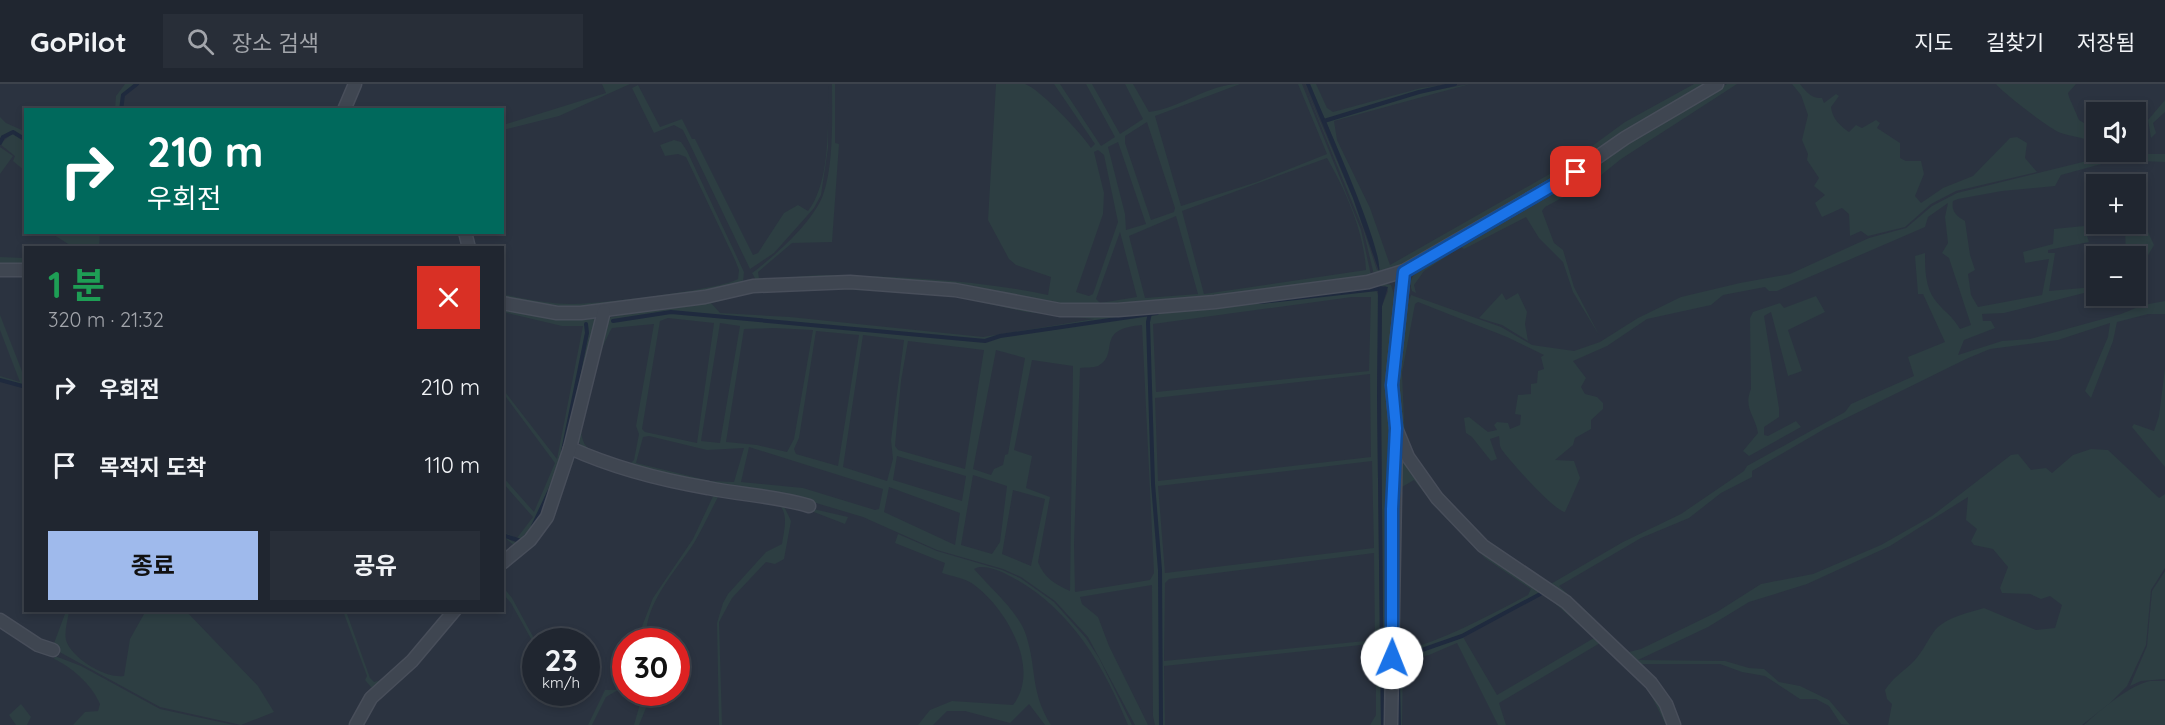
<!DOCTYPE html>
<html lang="ko">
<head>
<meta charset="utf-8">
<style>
	body { margin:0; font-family:Quicksand,"Noto Sans KR",sans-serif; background:#282e38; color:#f1f3f6; height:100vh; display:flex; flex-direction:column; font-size:22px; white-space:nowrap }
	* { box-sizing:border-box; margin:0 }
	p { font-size:20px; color:#a2a5ab }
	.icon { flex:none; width:33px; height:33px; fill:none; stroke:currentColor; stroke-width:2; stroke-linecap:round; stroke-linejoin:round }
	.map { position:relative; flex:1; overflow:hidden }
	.sheet { position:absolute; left:24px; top:162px; width:480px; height:366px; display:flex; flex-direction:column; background:#202630; border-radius:0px; box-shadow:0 3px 9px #0003,0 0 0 2px #3d434c }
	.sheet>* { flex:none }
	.banner { position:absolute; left:24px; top:24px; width:480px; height:126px; border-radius:0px; box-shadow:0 3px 9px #0003,0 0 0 2px #3d434c; background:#00695c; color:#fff; overflow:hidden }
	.controls { position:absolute; left:2086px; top:18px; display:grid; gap:12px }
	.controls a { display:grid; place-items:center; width:60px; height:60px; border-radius:0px; background:#202630; box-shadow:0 3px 9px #0003,0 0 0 2px #3d434c; font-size:30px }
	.speed { position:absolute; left:522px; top:544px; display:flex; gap:12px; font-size:30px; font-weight:700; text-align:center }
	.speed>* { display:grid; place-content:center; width:78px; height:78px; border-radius:50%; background:#202630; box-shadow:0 3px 9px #0003,0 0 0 2px #3d434c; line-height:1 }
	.speed small { font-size:15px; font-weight:400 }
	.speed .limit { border:9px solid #d22; background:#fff; color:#111 }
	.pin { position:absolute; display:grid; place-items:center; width:51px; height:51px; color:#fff; margin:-26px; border-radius:12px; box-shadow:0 3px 9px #0006 }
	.me { position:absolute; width:66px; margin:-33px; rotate:1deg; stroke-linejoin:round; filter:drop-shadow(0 0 4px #0008) }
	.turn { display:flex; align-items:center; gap:21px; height:126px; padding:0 24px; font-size:27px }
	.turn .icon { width:78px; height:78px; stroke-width:2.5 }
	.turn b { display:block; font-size:42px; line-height:51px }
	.round { display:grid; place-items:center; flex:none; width:63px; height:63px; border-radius:0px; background:#282e38 }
	.headline { display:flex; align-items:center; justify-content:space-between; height:102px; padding:0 24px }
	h1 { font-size:36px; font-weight:700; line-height:45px; color:#1e9e55 }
	.button { display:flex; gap:12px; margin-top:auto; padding:12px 24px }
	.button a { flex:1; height:69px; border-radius:0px; background:#9fbaec; color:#111; font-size:24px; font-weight:700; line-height:69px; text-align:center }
	.button a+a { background:#282e38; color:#f1f3f6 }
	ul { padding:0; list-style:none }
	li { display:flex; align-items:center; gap:18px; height:78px; padding:0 24px }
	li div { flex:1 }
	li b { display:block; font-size:22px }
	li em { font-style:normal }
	header { display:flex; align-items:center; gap:36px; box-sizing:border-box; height:84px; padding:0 30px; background:#202630; border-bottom:2px solid #3d434c }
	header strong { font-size:28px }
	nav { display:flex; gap:33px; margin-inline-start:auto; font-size:21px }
	.search { width:420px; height:54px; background:#282e38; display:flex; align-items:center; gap:15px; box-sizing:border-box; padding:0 21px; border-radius:0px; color:#a2a5ab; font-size:22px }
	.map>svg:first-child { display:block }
	.green { fill:#2d3e42; fill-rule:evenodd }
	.water { fill:#1f2a3e }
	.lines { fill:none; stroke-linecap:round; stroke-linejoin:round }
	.stream { stroke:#1f2a3e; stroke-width:4 }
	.street-casing { stroke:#484e5a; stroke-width:15 }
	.street { stroke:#3f4651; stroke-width:12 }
	.route-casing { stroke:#114b97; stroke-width:15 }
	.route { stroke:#1a73e8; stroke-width:10 }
</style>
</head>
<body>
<header>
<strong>GoPilot</strong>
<div class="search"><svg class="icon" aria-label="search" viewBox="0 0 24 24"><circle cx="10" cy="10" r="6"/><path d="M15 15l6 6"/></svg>장소 검색</div>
<nav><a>지도</a><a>길찾기</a><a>저장됨</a></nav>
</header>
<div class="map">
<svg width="2165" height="641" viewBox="0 0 2165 641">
	<rect width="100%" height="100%" fill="#2b3340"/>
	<g class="green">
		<path d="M 125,0 L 135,0 L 123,10 L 120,25 L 115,25 L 116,12 Z"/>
		<path d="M 602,0 L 630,0 L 559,32 L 503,46 L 503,41 L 606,9 Z"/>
		<path d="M 828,0 L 828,64 L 821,111 L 814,124 L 774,169 L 750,185 L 683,46 L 674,41 L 654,49 L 632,4 L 638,1 L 660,43 L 682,35 L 692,55 L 695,55 L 753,171 L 758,169 L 784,129 L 798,121 L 808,127 C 831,98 828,37 828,0 Z"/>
		<path d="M 832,0 L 835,0 L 835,59 L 839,60 L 832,158 L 792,159 L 758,188 L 759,194 C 783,196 808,190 832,191 C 905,193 977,196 1048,211 L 1051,193 L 1016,181 L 1009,175 L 988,136 L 996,0 C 1005,0 1018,0 1025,0 C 1040,5 1082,50 1091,64 L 1095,60 L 1054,0 L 1060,0 L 1101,62 L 1115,53 L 1086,0 L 1092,0 L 1120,50 L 1143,35 L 1125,0 L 1133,0 L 1149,28 C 1181,24 1208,0 1240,0 L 1155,32 L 1181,122 L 1257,98 L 1327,70 L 1298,0 L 1302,0 L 1361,146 L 1371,191 L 1369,193 L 1282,206 L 1121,222 L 1057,221 L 943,199 L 913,196 L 824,193 L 756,196 L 752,189 C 775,172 813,138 823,111 C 834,80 832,33 832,0 ZM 1147,38 L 1175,124 L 1174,128 L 1151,136 L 1125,59 L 1125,52 ZM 1118,58 L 1146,140 L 1126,146 L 1125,130 L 1108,63 ZM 1098,66 L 1104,71 L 1118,138 L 1093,210 L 1089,212 L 1076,208 L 1103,130 L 1104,109 L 1094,68 ZM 1327,74 C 1346,107 1364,148 1366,186 L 1204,210 L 1182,127 ZM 1176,132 L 1198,210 L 1145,214 L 1129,152 ZM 1120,148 L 1137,213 L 1100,219 L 1096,215 Z"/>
		<path d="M 1304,0 L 1353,114 L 1377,186 L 1380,186 L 1356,112 L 1326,37 L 1419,9 L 1470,0 L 1334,37 L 1337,56 L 1370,124 L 1390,181 L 1569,79 L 1625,38 L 1694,0 L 1707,0 L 1639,38 L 1558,91 L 1396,184 L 1374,191 L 1363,145 Z"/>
		<path d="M 1310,0 L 1316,0 L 1327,24 L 1333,28 L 1421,4 L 1452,0 L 1419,7 L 1325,36 Z"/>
		<path d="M 1727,0 L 1737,0 L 1621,75 L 1595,96 L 1545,123 L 1542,127 L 1554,159 L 1563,166 L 1574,203 L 1599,251 L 1573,208 L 1563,178 L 1539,154 L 1526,133 L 1464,165 L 1461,163 L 1424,187 L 1414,201 L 1416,209 L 1412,207 C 1404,187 1434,175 1448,166 Z"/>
		<path d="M 1792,0 L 1800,0 C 1806,8 1812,15 1822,14 L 1824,19 L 1836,10 L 1839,12 L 1831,23 C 1832,34 1840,42 1849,48 L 1856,41 L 1862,44 L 1876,36 L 1880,39 L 1877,44 L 1900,59 L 1900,74 L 1906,77 L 1921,77 L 1924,90 L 1915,112 L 1921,119 L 1943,104 L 1973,92 L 2010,54 L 2017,53 L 2027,59 L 2025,74 L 2037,88 L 1956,107 L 1931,120 L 1905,143 L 1868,152 L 1861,147 L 1850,152 L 1849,130 L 1842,124 L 1822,133 L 1815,119 L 1825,111 L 1814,102 L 1819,94 L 1807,76 L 1808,70 L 1802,56 L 1808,31 L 1801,11 Z"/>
		<path d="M 1996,0 L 2076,0 L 2068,9 L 2069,13 L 2079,36 L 2089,42 L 2091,54 L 2088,56 C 2079,53 2070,52 2061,49 C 2051,46 2002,8 1996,0 Z"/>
		<path d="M 2165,16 L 2165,28 L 2153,39 L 2156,49 L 2151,54 L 2148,36 Z"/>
		<path d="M 0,33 L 6,39 L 24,47 L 25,55 L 13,47 L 0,57 Z"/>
		<path d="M 13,49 L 25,57 L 25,87 L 13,77 L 15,72 L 0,60 Z"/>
		<path d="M 674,56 L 681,58 L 687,67 L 744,188 L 743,198 L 696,209 L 595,223 L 564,225 L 503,214 L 502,210 C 524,215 548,220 571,220 C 596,220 720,206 738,195 L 739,186 L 735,176 L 686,73 L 678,70 L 665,72 L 660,61 Z"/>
		<path d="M 0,63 L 13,72 L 0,90 Z"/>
		<path d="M 2126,70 L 2165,70 L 2165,78 L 2116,76 L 2061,91 L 2055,102 L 2002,107 L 1958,115 L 1953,117 C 1951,127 1956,132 1965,137 L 1970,171 L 1975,186 L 1968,190 L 1971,211 L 1978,223 L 2042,211 L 2049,175 L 2025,179 L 2023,168 L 2053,160 L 2054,145 L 2084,142 L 2089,158 L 2048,166 L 2048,169 L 2055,169 L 2049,207 L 2094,203 L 2096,206 L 2004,229 L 1982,230 L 1983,237 L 1991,237 L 1995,244 L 1964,256 L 1958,271 L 2002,257 L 2030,255 L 2121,230 L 2143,221 L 2165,217 L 2165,230 L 2148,230 L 2117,238 L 2113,257 L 2091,314 L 2085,307 L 2108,253 L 2110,239 L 2058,256 L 1990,265 L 1966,275 L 1826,344 L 1752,387 L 1752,393 L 1721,409 L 1689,434 L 1641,454 L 1559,502 L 1595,535 L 1595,540 L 1549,501 L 1623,458 L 1681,430 L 1744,387 L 1747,382 L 1845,328 L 1851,320 L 1914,292 L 1908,273 L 1945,258 L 1923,210 L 1918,210 L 1915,172 L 1925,169 C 1925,184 1925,203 1935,216 C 1942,226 1952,231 1960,245 L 1971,241 L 1949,174 L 1942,169 L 1948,159 L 1945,133 L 1948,119 L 1928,133 L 1925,143 L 1777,207 L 1769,207 L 1765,203 L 1723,211 L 1711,221 L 1647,235 L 1607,262 L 1573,277 L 1586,294 L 1581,303 L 1585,310 L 1597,313 L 1603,319 L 1603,325 L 1591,336 L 1591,345 L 1575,354 L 1573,361 L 1555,376 L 1574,377 L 1580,394 L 1565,428 C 1554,427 1510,377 1502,366 C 1499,362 1500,357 1499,352 L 1490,355 L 1497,375 L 1491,377 L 1472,353 L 1466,349 L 1464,334 L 1469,333 L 1488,348 L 1497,346 L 1494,341 L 1497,338 L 1508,339 L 1510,345 L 1520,341 L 1521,331 L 1515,330 L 1518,311 L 1531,310 L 1531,300 L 1537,299 L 1538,287 L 1544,285 L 1541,273 L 1544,271 L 1507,253 L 1418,218 L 1415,220 L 1402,289 L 1405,358 L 1403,353 C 1396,308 1393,255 1411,211 L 1501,243 L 1532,261 L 1574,267 L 1600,258 L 1638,234 L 1681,213 L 1740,199 L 1790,190 L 1869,154 L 1906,144 L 1932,122 L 1957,109 L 2099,74 Z"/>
		<path d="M 2147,131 L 2148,148 L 2154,161 L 2136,192 L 2136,172 L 2126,172 L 2125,146 L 2136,140 L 2136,132 Z"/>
		<path d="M 51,149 L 100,149 L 99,163 L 73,163 Z"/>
		<path d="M 0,173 L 25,174 L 25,181 L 0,180 Z"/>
		<path d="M 1382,199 L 1391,201 L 1396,216 L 1388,289 L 1391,343 L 1388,641 L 1384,641 L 1381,316 L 1382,222 L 1388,207 L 1386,202 L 1150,229 L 1000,251 L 985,256 L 671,227 L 612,236 L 671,228 L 985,258 L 1000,253 L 1149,231 L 1147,238 L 1152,400 L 1159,486 L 1160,641 L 1155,641 L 1153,632 L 1152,501 L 1080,513 L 1082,520 L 1098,533 L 1109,562 L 1148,641 L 1135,641 L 1088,553 L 1055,517 L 1021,493 L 1003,485 L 937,466 L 863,433 L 796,413 L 711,402 L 598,374 C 589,370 582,365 578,356 C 570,332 599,264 605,238 L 611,233 L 661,223 L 701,219 L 751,207 L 809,202 L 918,205 L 975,213 L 1058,231 L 1098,232 L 1294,212 ZM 795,204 L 916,208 L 958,213 L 1026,228 L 1094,235 L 983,253 L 790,233 L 720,229 L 711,219 L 757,208 ZM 668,234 L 714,239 L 697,359 L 645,348 L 642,345 L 660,237 ZM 720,239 L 740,242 L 720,359 L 701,357 ZM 654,240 L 636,342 L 639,350 L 634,376 L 631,379 C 617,375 598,373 587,363 C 568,345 600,264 612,244 ZM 1142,241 L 1154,489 L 1150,496 L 1075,508 L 1074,460 L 1080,284 C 1085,283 1093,284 1098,282 C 1121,270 1093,245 1142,241 ZM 774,244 L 813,246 L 794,355 L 787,368 L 757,361 L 726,358 L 744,245 ZM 816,247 L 859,251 L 838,382 L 796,370 L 794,365 L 799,354 ZM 863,251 L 904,256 L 891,356 L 893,375 L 887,397 L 843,383 ZM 908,257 L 984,266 L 965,385 L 898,366 L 895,362 L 901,297 ZM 996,266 L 1025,274 L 1008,370 L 1005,371 L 1003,381 L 994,385 L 991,391 L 973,385 ZM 1032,276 L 1073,282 L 1070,507 C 1055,500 1044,494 1038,478 L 1050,413 L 1026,404 L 1032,372 L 1014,366 ZM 649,352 L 707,366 L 744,364 L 734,398 L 710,397 L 636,379 L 643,353 ZM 749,363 L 883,405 L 879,425 L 875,426 L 803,404 L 741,398 ZM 897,372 L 966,392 L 962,417 L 893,396 ZM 973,391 L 1007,402 L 1000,458 L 992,470 L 961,461 ZM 889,403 L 960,429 L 955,461 L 884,428 ZM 1013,406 L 1045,415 L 1031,482 L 1002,470 Z"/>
		<path d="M 1376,205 L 1379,214 L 1377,312 L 1381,641 L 1370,641 L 1376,631 L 1376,561 L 1370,560 L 1164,582 L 1165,641 L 1162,641 L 1161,486 L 1154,400 L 1149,238 L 1151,230 ZM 1352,213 L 1371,213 L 1369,287 L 1156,308 L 1153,240 ZM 1370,290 L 1371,373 L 1158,397 L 1155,314 ZM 1372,377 L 1374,464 L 1165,489 L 1158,402 ZM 1374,469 L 1375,556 L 1164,577 L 1165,499 L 1169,495 Z"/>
		<path d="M 1502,209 L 1506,216 L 1518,209 L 1527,228 L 1525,240 L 1528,257 L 1502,241 L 1479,234 Z"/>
		<path d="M 1816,212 L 1825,228 L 1788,246 L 1802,287 L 1788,292 L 1771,228 L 1764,232 L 1779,324 L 1779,333 L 1764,343 L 1764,351 L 1768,352 L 1796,337 L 1801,343 L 1749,372 L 1743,367 L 1758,349 C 1755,331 1743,324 1751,305 L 1750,234 L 1753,228 L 1780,219 L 1784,224 Z"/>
		<path d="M 503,224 L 555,233 L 594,233 L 597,238 L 582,290 L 567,366 L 544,431 L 527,457 L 503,476 L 503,472 L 516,463 L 503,452 C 508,455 518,462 524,457 C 531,451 536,438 540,430 C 567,373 576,310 588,250 L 587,240 L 561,375 L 532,442 L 519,457 L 503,448 L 517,454 L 533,433 L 503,399 L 503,393 L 534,428 L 555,379 L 503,309 L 502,304 L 557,375 L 583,242 L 562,242 L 503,228 Z"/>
		<path d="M 0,231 L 25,295 L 25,302 L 0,295 L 0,292 L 20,298 L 0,246 Z"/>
		<path d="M 2165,284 L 2165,383 L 2132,343 L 2134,340 L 2154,347 L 2159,332 Z"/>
		<path d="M 2091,365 L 2108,366 L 2159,414 L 2165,410 L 2165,484 L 2151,506 L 2146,561 L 2127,602 L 2109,620 L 2082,641 L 1888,641 L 1892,620 L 1887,615 L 1885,606 C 1893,594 1901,589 1911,580 C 1921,571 1926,559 1933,549 C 1943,534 1967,529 1984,524 L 2036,546 L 2055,544 L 2062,521 L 2050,512 L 2041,515 L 2030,510 L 2002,509 L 2000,504 L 2008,483 L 1993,465 L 1974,461 L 1971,457 L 1977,445 L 1966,436 L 1968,413 L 1890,462 L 1807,500 L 1749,518 L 1708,543 L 1638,576 L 1725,577 L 1749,584 L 1764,585 L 1779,598 L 1800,602 L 1829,616 L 1850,641 L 1841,640 L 1829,622 L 1816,615 L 1800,615 L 1765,592 L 1742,588 L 1720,580 L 1641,580 L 1625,569 L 1641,565 L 1717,528 L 1761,500 L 1813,490 L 1881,461 L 1932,432 L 2011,371 L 2018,370 L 2031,386 L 2046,384 L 2052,389 L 2073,371 Z"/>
		<path d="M 1401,371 L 1432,414 L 1485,468 L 1506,484 L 1562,518 L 1642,594 L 1659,613 L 1670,641 L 1666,641 L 1649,607 L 1600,559 L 1499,619 L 1506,641 L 1498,641 L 1457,559 L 1429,571 L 1403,576 L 1402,641 L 1399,641 L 1400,575 L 1463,553 L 1497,611 L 1594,554 L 1542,508 L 1462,552 L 1398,573 L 1398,641 L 1395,641 L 1395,427 L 1398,373 ZM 1414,396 L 1434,421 L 1485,474 L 1531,505 L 1528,511 C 1486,533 1445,556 1399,568 L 1402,403 Z"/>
		<path d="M 715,408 L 783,420 L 791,437 L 784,475 L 775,480 L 766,478 L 732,514 L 719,538 L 722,641 L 719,641 L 717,539 L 723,519 L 728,510 L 766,468 L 782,460 C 784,446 789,431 779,420 L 718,413 C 710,428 703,444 694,459 C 676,487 641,523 647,558 L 636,558 L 653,514 L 693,455 Z"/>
		<path d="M 809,424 L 848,433 L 845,440 L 806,425 Z"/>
		<path d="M 898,450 L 937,467 L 1002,486 L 1020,494 L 1054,518 L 1086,554 L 1099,574 L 1132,641 L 1128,641 C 1102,578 1068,520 1004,489 C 996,485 981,480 974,485 C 991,505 1018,527 1026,551 C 1037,585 1030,608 1051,641 L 1045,641 L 1029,620 L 1010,639 L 965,627 L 947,627 L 933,641 L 918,641 L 930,626 L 952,617 L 1013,621 C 1042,584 1005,523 973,500 C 965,494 951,492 942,489 L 945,479 L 895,459 Z"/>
		<path d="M 2165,487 L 2165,595 L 2141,597 L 2130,602 L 2147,562 L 2152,507 Z"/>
		<path d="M 503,503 L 512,514 L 536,558 L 535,562 L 511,519 L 503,510 Z"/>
		<path d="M 66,527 L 69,527 C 68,536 64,547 66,556 C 71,574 106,595 124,592 L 130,555 L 144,530 L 143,527 L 186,527 L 258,602 L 274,628 L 241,641 L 160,623 L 54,565 L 53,562 Z"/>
		<path d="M 343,527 L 346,527 L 370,594 L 374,598 L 381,596 L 429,554 L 377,604 L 371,603 L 365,596 L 367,592 Z"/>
		<path d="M 55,572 L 81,582 L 160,625 L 234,641 L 73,641 L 85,628 L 98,627 L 100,620 C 92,601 72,583 54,575 Z"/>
		<path d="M 625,595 L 625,602 L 606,613 L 592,641 L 588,641 L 605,606 L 616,606 Z"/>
		<path d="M 2150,597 L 2165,597 L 2165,641 L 2084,641 C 2100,626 2130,601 2150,597 Z"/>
		<path d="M 643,609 L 652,609 L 639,641 L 634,641 Z"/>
		<path d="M 21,620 L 31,633 L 27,641 L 16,641 L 9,631 Z"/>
	</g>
	<g class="water">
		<path d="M 1306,0 L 1310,0 C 1323,32 1383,162 1379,187 L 1353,114 Z"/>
		<path d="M 1378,202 L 1388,203 L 1382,222 L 1381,316 L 1384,641 L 1381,641 L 1377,312 Z"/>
	</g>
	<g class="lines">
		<g class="stream">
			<path d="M 121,26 L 123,11 L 137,0"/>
			<path d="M 1324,37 L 1419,8 L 1455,0"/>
			<path d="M 0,59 L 3,53 L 13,48 L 26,56"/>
			<path d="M 1260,218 L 1377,205"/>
			<path d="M 1150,229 L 1148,238 L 1153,400 L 1160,486 L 1161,641"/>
			<path d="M 613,237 L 671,228 L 985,257 L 1000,252 L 1157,229"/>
			<path d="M 0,296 L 26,303"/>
			<path d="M 563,367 L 587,249 L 586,240"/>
			<path d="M 533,442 L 549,408"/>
			<path d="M 502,451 L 521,457"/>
			<path d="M 1398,589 L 1399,574 L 1462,552 L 1542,509"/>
			<path d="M 1398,600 L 1399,641"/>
		</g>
		<g class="street-casing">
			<g id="street">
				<path d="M 344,26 L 355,0"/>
				<path d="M 465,148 L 469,164"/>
				<path d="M 0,186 L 26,186"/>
				<path d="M 1404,187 L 1392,301 L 1396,344 L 1408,373 L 1437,414 L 1483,462 L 1566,518 L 1651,599 L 1666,620 L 1674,641"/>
				<path d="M 502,219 L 557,229 L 581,229 L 705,213 L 753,202 L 850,198 L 955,206 L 1060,226 L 1118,226 L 1215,218 L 1368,198 L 1404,187 L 1576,88 L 1625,54 L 1717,0"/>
				<path d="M 570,364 C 614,384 661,396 708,404 C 742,411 776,412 809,422"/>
				<path d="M 502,479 L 530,456 L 547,433 L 570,364 L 604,227"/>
				<path d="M 0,536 L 38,561 L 53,566"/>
				<path d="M 356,641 L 371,614 L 412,577 L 455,526"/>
				<path d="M 1391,641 L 1396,351"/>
			</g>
		</g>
		<use href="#street" class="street"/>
	</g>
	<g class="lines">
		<g class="route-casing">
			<path id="route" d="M 1392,574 L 1392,425 L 1396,344 L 1392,301 L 1404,188 L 1576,88"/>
		</g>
		<use href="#route" class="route"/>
	</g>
</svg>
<div class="controls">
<a><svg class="icon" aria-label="sound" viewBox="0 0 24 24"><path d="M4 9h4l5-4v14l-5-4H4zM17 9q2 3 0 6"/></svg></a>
<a>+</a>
<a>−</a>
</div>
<div class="speed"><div>23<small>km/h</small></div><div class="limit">30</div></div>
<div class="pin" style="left:1576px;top:88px;background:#d93025"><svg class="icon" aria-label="arrive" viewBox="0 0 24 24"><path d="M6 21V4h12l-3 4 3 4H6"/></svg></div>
<svg class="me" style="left:1392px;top:574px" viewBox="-20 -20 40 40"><circle r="19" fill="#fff"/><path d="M0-13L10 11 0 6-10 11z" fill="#1a73e8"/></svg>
<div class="banner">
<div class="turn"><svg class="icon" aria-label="right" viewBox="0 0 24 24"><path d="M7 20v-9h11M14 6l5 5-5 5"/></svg><div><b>210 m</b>우회전</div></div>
</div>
<section class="sheet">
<div class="headline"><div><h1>1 분</h1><p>320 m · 21:32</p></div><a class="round" style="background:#d93025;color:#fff"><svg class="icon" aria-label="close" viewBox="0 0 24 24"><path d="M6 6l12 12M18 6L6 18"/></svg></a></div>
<ul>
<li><svg class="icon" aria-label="right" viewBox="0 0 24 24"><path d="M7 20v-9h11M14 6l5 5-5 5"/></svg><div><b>우회전</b></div><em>210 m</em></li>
<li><svg class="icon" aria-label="arrive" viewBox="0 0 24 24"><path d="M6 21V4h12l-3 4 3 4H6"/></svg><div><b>목적지 도착</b></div><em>110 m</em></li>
</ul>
<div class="button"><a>종료</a><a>공유</a></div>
</section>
</div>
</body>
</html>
